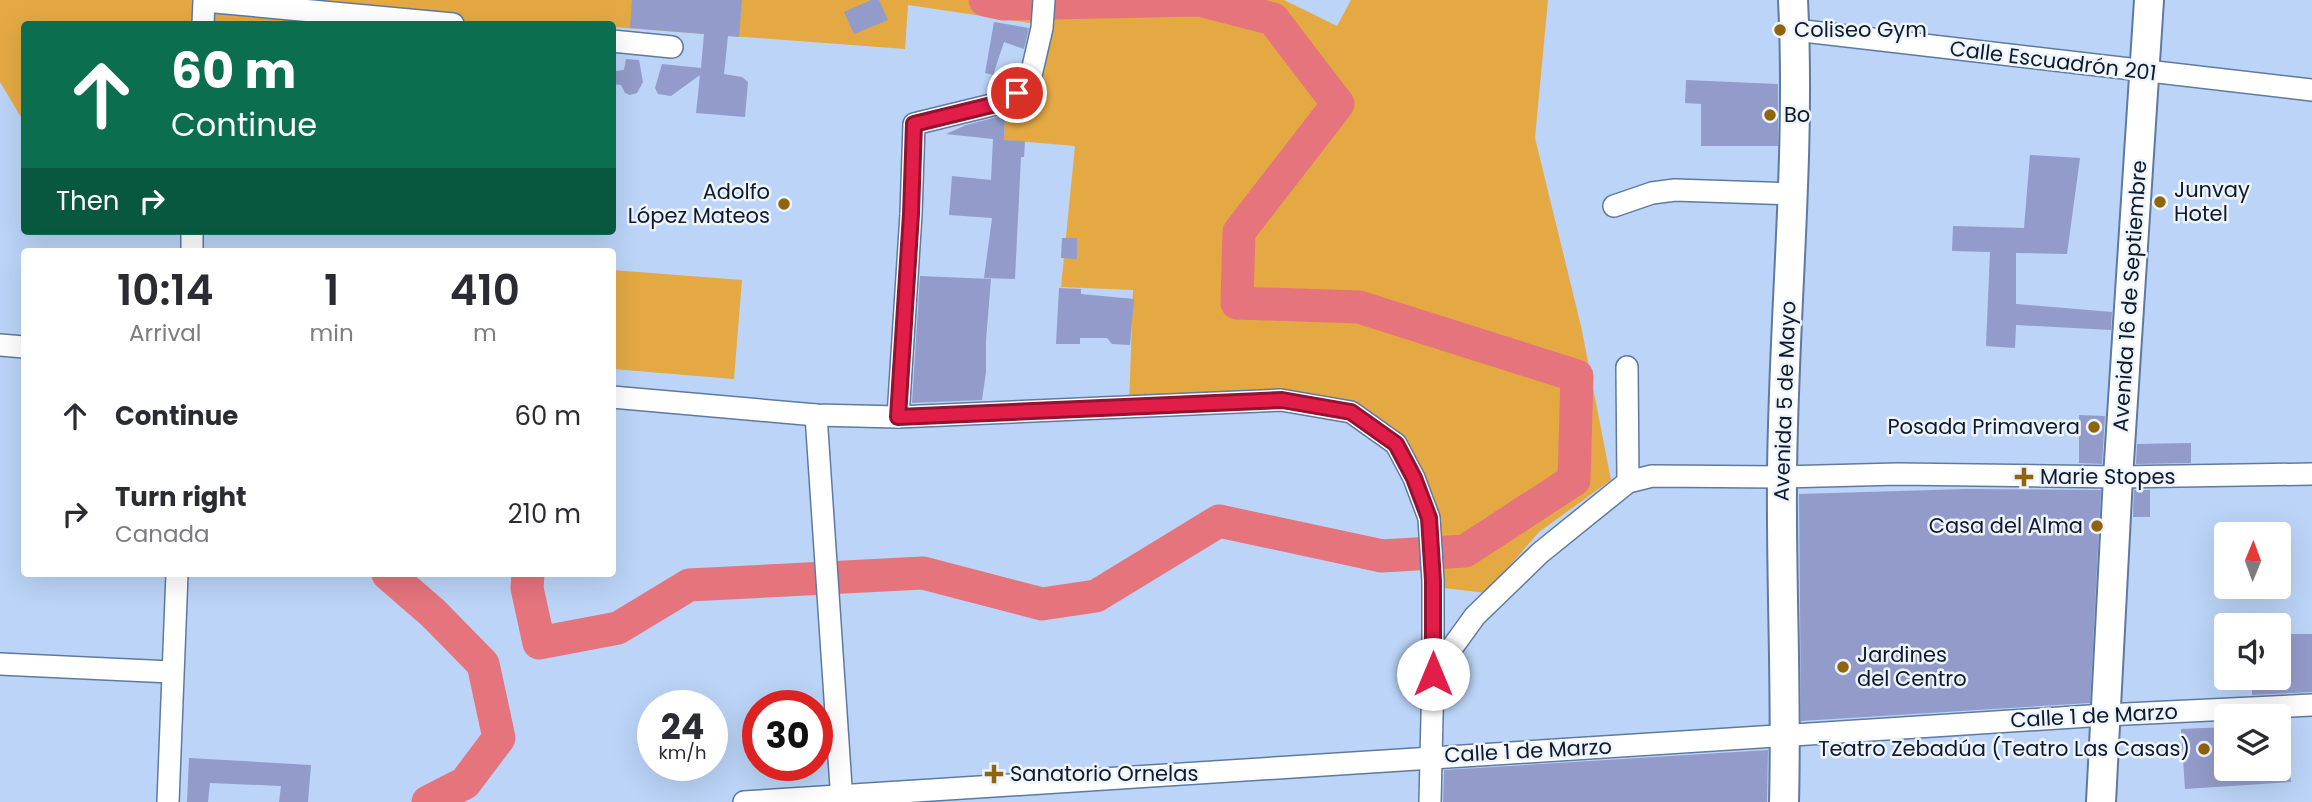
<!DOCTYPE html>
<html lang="en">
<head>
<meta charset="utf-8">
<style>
	body { margin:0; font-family:Poppins,sans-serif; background:#f7f7f7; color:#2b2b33; height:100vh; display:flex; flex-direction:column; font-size:26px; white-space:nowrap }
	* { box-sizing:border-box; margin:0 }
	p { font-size:23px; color:#7c7c81 }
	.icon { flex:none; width:38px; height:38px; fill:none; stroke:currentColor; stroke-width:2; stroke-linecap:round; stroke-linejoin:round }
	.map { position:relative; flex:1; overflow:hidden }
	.drawer { position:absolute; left:21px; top:248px; width:595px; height:329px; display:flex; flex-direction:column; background:#fff; border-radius:7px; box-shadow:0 7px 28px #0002 }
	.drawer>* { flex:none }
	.top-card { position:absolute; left:21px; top:21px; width:595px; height:214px; border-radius:7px; box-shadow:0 7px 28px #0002; background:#0b6e4f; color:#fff; overflow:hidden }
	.needle { width:46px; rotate:1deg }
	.fabs { position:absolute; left:2214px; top:522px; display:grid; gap:14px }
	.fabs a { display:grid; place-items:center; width:77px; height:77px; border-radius:7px; background:#fff; box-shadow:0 7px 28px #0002; font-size:35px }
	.speed { position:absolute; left:637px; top:690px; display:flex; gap:14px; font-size:35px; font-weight:700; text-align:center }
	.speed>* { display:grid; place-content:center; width:91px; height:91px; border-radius:50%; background:#fff; box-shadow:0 7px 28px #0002; line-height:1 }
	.speed small { font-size:18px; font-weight:400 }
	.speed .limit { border:10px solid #d22; background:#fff; color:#111 }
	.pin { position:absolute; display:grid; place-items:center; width:60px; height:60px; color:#fff; margin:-30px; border:4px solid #fff; border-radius:50%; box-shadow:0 2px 7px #0007 }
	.me { position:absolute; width:77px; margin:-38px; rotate:0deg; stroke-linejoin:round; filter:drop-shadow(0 0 5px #0008) }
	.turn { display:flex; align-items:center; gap:24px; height:147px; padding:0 35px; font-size:32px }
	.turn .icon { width:91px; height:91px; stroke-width:2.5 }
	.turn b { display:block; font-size:49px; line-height:60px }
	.then { display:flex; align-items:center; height:66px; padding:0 35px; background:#0003; gap:14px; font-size:26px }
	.eta { display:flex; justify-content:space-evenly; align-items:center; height:119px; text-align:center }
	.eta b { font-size:42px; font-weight:600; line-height:49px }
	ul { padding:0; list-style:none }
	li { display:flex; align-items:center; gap:21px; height:98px; padding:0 35px }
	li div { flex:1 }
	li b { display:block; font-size:26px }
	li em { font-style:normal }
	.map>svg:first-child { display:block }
	.green { fill:#e5a944 }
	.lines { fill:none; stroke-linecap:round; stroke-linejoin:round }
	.river { stroke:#e5747d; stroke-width:33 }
	.building { fill:#939bca }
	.minor-casing { stroke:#5e7aa1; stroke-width:24 }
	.major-casing { stroke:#5e7aa1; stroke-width:32 }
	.minor { stroke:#fff; stroke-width:21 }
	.major { stroke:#fff; stroke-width:28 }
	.route-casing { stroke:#92132f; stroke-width:18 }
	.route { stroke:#e11d48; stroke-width:12 }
	.poi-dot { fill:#90640d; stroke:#edf4fd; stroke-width:2.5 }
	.labels { text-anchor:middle; stroke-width:5; stroke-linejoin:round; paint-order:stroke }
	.poi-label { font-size:21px; fill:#0f1a2a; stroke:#edf4fd; text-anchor:start }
	.street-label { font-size:21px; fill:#0f1a2a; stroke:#edf4fd }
</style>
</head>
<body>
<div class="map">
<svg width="2312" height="802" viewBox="0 0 2312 802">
	<rect width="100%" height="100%" fill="#bbd4f7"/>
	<g class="green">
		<path d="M 0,0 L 1284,0 L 1337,26 L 1351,0 L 1548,0 L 1535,138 L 1581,326 L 1611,480 L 1539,532 L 1486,593 L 1436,587 L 1420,476 L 1353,409 L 1129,406 L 1133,290 L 1061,287 L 1075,146 L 1004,140 L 1005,108 L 1050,26 L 908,5 L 905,49 L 613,27 L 612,24 L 24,24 L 24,122 L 0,82 Z"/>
		<path d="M 612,270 L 742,280 L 734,379 L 613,369 Z"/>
	</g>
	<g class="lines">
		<g class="river">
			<path d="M 388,574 L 433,613 L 483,664 L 499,738 L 465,783 L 428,802"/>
			<path d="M 528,574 L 527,588 L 539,643 L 618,628 L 689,585 L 923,573 L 1042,604 L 1096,596 L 1219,521 L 1382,556 L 1465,551 L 1574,480 L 1577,376 L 1359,307 L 1237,303 L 1239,232 L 1338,104 L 1273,19 L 1200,0 L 1004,4 L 985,0"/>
		</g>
	</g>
	<g class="building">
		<path d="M 632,0 L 742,0 L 739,37 L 728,36 L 724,74 L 742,77 L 748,82 L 745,117 L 696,113 L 700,75 L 671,96 L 658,94 L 655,88 L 662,64 L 701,68 L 704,34 L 630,28 Z"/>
		<path d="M 871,0 L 879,0 L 888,20 L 854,34 L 844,12 Z"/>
		<path d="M 994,22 L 1029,28 L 1024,49 L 1004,42 L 993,75 L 985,73 Z"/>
		<path d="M 626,59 L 639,60 L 643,82 L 637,93 L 630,95 L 625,93 L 621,85 L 614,84 L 616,71 L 624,70 Z"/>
		<path d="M 1686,80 L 1778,84 L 1778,146 L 1701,146 L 1701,104 L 1685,103 Z"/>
		<path d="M 1005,115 L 1004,140 L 1025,141 L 1024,157 L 1021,157 L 1015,279 L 984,278 L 992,218 L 949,215 L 952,176 L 991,180 L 993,139 L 946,134 L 966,125 Z"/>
		<path d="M 2030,155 L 2080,158 L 2067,254 L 2016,253 L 2016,304 L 2112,312 L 2111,330 L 2016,325 L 2015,348 L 1986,346 L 1990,252 L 1952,251 L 1953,226 L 2024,228 Z"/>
		<path d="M 1062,238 L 1077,238 L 1077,259 L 1061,258 Z"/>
		<path d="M 920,276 L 991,279 L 986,340 L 986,372 L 982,400 L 912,403 Z"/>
		<path d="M 1059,288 L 1081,289 L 1081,294 L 1134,299 L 1130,345 L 1112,344 L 1107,338 L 1080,338 L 1080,344 L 1056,344 Z"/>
		<path d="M 2079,415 L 2105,416 L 2102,464 L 2079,463 Z"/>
		<path d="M 2191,443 L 2191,463 L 2136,464 L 2137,444 Z"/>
		<path d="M 1966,489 L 2101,490 L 2090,703 L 1801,721 L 1799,494 Z"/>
		<path d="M 2134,490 L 2150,490 L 2150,517 L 2133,517 Z"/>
		<path d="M 2278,634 L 2312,634 L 2312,692 L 2252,695 L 2252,677 L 2278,677 Z"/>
		<path d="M 2226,727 L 2226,768 L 2290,768 L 2291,782 L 2185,789 L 2181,729 Z"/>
		<path d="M 1768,750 L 1767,802 L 1443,802 L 1444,770 Z"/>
		<path d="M 189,758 L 311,765 L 308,802 L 279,802 L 281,786 L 210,783 L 208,802 L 187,802 Z"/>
	</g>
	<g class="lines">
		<g class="minor-casing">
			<g id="minor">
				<path d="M 203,24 L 204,1 L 453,24"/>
				<path d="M 1795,30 L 2312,90"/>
				<path d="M 612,41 L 672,47"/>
				<path d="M 1614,206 L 1652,193 L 1675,190 L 1792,194"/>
				<path d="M 192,252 L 192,231"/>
				<path d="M 0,345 L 24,347"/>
				<path d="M 1627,367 L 1628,482"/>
				<path d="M 612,397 L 816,415 L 898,417 L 1281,400 L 1351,412 L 1396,444 L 1414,478 L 1429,518 L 1433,581 L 1433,674 L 1430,802"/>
				<path d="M 816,415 L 842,802"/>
				<path d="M 898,417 L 911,214 L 914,124 L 1004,102 L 1029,84 L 1042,28 L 1044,0"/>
				<path d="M 0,664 L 171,672"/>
				<path d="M 1433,674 L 1475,616 L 1540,553 L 1628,482 L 1652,476 L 1782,477 L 1898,474 L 2118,477 L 2312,474"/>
				<path d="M 168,802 L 177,574"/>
				<path d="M 744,802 L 2105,715 L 2312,705"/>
			</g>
		</g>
		<g class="major-casing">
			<g id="major">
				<path d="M 1784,802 C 1787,694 1781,586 1782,478 C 1783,319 1801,159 1793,0"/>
				<path d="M 2101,802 L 2118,477 L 2149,0"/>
			</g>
		</g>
		<use href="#minor" class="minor"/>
		<use href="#major" class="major"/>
	</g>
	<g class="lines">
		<g class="route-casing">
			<path id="route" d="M 1017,93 L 1004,102 L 914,124 L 911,214 L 898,417 L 1282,400 L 1351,412 L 1396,444 L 1414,478 L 1429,518 L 1433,581 L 1433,674"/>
		</g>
		<use href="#route" class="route"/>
	</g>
	<g class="poi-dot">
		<circle cx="1780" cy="30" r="7"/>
		<circle cx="1770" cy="115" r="7"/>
		<circle cx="2160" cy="202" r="7"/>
		<circle cx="784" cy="204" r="7"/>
		<circle cx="2094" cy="427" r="7"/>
		<path d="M2020.5 466.5h7v7h7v7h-7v7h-7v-7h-7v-7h7z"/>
		<circle cx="2097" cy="526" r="7"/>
		<circle cx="1843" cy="667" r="7"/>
		<circle cx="2204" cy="749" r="7"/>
		<path d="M990.5 763.5h7v7h7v7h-7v7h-7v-7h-7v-7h7z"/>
	</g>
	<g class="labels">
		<g class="poi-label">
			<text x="1794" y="37">Coliseo Gym</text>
			<text x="1784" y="122">Bo</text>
			<text x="2174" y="197">Junvay<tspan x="2174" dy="24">Hotel</tspan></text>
			<text x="770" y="199" text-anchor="end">Adolfo<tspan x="770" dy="24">López Mateos</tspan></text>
			<text x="2080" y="434" text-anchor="end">Posada Primavera</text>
			<text x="2040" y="484">Marie Stopes</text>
			<text x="2083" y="533" text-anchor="end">Casa del Alma</text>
			<text x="1857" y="662">Jardines<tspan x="1857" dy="24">del Centro</tspan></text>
			<text x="2190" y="756" text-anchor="end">Teatro Zebadúa (Teatro Las Casas)</text>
			<text x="1010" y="781">Sanatorio Ornelas</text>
		</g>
		<g class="street-label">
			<text transform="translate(2053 61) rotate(7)" y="7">Calle Escuadrón 201</text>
			<text transform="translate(2130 296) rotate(-86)" y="7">Avenida 16 de Septiembre</text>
			<text transform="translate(1785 401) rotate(-88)" y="7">Avenida 5 de Mayo</text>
			<text transform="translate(2094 716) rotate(-3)" y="7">Calle 1 de Marzo</text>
			<text transform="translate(1528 751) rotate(-3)" y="7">Calle 1 de Marzo</text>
		</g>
	</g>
</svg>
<div class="fabs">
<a><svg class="needle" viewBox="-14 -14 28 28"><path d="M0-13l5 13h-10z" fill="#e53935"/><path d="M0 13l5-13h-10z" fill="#7c7c81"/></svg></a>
<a><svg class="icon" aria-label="sound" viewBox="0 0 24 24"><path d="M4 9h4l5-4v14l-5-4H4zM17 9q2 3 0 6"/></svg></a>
<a><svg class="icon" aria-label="layers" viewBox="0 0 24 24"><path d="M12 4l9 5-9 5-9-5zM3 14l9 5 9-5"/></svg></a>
</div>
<div class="speed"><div>24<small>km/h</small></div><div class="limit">30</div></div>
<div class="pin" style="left:1017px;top:93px;background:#d93025"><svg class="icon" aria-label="arrive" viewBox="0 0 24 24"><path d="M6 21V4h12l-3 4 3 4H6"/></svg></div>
<svg class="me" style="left:1433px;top:674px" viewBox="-20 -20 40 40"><circle r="19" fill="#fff"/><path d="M0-13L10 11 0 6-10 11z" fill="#e11d48"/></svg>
<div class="top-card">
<div class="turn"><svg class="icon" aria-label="ahead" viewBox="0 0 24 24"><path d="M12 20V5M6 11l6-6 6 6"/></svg><div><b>60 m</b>Continue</div></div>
<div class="then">Then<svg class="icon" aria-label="right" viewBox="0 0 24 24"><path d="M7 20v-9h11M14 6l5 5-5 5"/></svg></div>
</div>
<section class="drawer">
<div class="eta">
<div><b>10:14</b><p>Arrival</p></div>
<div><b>1</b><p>min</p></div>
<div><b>410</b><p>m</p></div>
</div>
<ul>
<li><svg class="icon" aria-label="ahead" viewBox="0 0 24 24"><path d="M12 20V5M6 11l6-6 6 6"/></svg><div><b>Continue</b></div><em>60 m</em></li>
<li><svg class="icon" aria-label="right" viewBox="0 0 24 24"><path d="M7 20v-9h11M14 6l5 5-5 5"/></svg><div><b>Turn right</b><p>Canada</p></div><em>210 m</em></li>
</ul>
</section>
</div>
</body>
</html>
